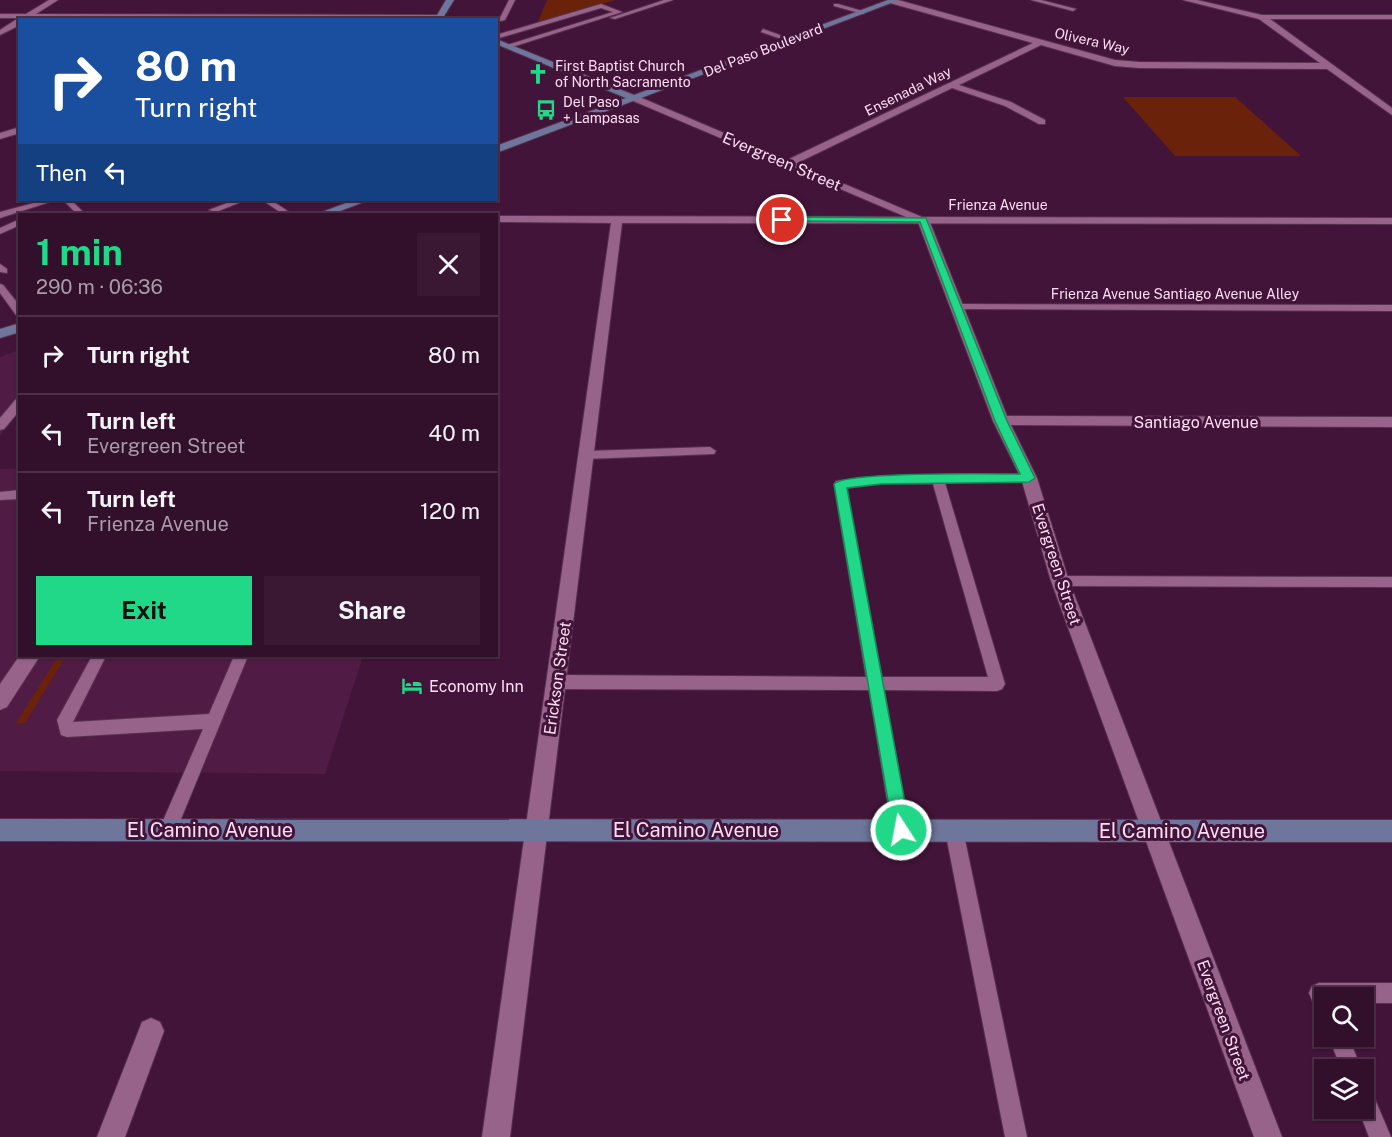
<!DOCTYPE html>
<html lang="en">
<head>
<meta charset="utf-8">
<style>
	body { margin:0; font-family:"Public Sans",sans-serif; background:#3a1833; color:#f1f3f6; height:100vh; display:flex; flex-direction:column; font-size:22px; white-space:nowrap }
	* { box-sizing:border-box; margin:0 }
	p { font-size:20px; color:#a89ca9 }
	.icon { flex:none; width:33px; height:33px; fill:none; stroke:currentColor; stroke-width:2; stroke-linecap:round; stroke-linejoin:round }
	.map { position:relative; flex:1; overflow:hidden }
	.side { position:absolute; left:18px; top:213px; width:480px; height:444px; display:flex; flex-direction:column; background:#320f2b; border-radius:0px; box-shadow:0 2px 4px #0004,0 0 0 2px #4d2f47 }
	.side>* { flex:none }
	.top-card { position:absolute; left:18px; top:18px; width:480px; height:183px; border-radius:0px; box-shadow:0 2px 4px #0004,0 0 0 2px #4d2f47; background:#1a4fa0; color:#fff; overflow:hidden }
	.tools { position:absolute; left:1314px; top:987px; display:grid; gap:12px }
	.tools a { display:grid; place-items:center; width:60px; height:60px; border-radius:0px; background:#320f2b; box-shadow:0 2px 4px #0004,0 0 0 2px #4d2f47; font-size:30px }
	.pin { position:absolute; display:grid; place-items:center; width:51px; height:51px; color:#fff; margin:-26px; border:3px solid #fff; border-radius:50%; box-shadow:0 2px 6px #0007 }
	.me { position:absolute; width:66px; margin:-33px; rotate:349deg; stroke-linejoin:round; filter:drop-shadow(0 0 4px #0008) }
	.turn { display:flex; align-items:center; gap:21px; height:126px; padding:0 18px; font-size:27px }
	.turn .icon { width:78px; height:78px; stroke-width:2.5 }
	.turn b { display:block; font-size:42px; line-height:51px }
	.then { display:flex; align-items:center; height:57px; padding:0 18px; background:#0003; gap:12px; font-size:22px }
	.round { display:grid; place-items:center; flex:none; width:63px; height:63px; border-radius:0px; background:#3a1833 }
	.head { display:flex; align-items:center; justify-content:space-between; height:102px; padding:0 18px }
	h1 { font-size:36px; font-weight:700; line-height:45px; color:#20d887 }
	.primary-button { display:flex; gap:12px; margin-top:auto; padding:12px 18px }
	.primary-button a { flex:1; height:69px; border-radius:0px; background:#20d887; color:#111; font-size:24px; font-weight:700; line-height:69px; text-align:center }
	.primary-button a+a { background:#3a1833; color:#f1f3f6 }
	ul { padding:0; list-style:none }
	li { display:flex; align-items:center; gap:18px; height:78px; padding:0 18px; border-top:2px solid #4d2f47 }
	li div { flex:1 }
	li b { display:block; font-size:22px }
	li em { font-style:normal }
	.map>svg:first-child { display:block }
	.built { fill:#501b45 }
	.green { fill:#6b220b }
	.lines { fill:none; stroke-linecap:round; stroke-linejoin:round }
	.service-casing { stroke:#57314e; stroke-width:2 }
	.minor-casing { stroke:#57314e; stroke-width:2 }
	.tertiary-casing { stroke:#57314e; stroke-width:2 }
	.secondary-casing { stroke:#57314e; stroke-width:2 }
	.service { fill:#98638a; fill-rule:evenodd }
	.minor { fill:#98638a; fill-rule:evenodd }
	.tertiary { fill:#98638a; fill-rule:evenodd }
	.secondary { fill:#6e779b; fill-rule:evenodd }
	.route { fill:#20d887; stroke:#158c58; stroke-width:1.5 }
	.labels { text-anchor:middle; stroke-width:6; stroke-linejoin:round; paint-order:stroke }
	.far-street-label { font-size:14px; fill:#fcddf2; stroke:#431439 }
	.far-poi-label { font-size:14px; fill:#fcddf2; stroke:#431439; text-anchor:start }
	.street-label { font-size:16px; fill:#fcddf2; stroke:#431439 }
	.poi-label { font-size:16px; fill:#fcddf2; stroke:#431439; text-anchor:start }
	.near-street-label { font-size:20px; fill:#fcddf2; stroke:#431439 }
</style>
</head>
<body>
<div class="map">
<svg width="1392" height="1137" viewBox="0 0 1392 1137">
	<rect width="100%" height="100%" fill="#431439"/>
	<g class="built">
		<path d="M 16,351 L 19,351 L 19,406 L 0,436 L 0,357 Z"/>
		<path d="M 0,469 L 19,469 L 20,656 L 363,656 L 325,774 L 0,771 Z"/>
	</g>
	<g class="green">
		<path d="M 547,0 L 615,0 L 530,25 L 538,22 Z"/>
		<path d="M 1123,97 L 1235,97 L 1301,156 L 1175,156 Z"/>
		<path d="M 58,656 L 66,656 L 25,723 L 16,723 Z"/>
	</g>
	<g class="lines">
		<g class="service-casing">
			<g id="service">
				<path d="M 509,0 L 515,0 L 505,20 L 496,22 L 496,20 L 493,20 L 500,18 Z"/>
				<path d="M 664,0 L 673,0 L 615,19 L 610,18 Z"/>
				<path d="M 1031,0 L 1041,0 L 1076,9 L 1073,11 Z"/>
				<path d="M 601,4 L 622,12 L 509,48 L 507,45 L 613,12 L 601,8 L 496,39 L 496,35 Z"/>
				<path d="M 834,4 L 838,4 L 866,12 L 863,14 L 834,6 Z"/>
				<path d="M 763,29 L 791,39 L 792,40 L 787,41 L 761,32 Z"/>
				<path d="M 45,200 L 56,200 L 0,218 L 0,212 Z"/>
				<path d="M 63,200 L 71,200 L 85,214 L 77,214 Z"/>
				<path d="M 235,200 L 246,200 L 216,212 L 209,210 Z"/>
				<path d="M 262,200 L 271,200 L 292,214 L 283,214 Z"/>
				<path d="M 20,219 L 20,225 L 0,234 L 0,228 Z"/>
				<path d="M 0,264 L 7,269 L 7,273 L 0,272 Z"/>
				<path d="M 0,284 L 3,285 L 20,306 L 20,316 L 16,315 L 0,293 Z"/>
				<path d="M 959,304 L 1392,305 L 1392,311 L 956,309 L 954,307 Z"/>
				<path d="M 16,399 L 20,399 L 20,410 L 4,429 L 0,430 L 0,418 Z"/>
				<path d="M 710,447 L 716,451 L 714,454 L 586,459 L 580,455 L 586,451 Z"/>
				<path d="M 1029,474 L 1035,478 L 1029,482 L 945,483 L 1005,684 L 1002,689 L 997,691 L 884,690 L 910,830 L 907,836 L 901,838 L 895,836 L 892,830 L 869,690 L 556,689 L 551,687 L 548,682 L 551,677 L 556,675 L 866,677 L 834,484 L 836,481 L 881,476 ZM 881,484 L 933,484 L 988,677 L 882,677 L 847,488 Z"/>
				<path d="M 20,490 L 20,499 L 0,500 L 0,492 Z"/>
				<path d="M 1060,576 L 1392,577 L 1392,587 L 1060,586 L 1055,585 L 1053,581 L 1055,577 Z"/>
				<path d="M 92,656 L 106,656 L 73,722 L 209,714 L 234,656 L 248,656 L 174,836 L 168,838 L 162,836 L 159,830 L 203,729 L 67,737 L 61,735 L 57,720 Z"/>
				<path d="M 954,822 L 960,824 L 963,830 L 1027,1137 L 1005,1137 L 945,830 L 948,824 Z"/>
				<path d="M 1319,983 L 1392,983 L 1392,1003 L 1364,1003 L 1364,998 L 1324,998 L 1324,1015 L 1317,1012 L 1309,993 L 1312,986 Z"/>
				<path d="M 1328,1036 L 1348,1036 L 1362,1070 L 1342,1070 Z"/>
				<path d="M 1364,1087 L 1371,1090 L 1391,1137 L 1369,1137 L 1358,1108 L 1364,1108 Z"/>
			</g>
		</g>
		<g class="minor-casing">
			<g id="minor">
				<path d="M 49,0 L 58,0 L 36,14 L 440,15 L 444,17 L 440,19 L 0,18 L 0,14 L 26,14 Z"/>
				<path d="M 890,0 L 898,0 L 1115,60 L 1139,62 L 1320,63 L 1259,19 L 1183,0 L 1197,0 L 1262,15 L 1392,15 L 1392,19 L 1270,19 L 1392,108 L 1392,115 L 1327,69 L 1139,68 L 1115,66 L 1041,45 L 959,85 L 1011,102 L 1045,120 L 1045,124 L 1039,124 L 1005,106 L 952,88 L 793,165 L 785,165 L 785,161 L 1033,43 L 890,3 Z"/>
				<path d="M 17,19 L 23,20 L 20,20 L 20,25 L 0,35 L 0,30 Z"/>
				<path d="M 496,216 L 1392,218 L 1392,224 L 622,223 L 510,1137 L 482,1137 L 611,223 L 496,222 Z"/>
				<path d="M 1001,416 L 1392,417 L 1392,427 L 996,425 L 993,421 L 996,417 Z"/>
				<path d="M 20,655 L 40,656 L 7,707 L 0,710 L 0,684 Z"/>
				<path d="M 151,1018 L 160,1022 L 164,1031 L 125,1137 L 97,1137 L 142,1022 Z"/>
			</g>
		</g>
		<g class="tertiary-casing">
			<g id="tertiary">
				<path d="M 440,15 L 444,17 L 443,19 L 425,20 Z"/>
				<path d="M 631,96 L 637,96 L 929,220 L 1009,421 L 1037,478 L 1069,581 L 1282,1137 L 1254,1137 L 1051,581 L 1021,478 L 993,421 L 918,222 L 631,100 Z"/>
				<path d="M 20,127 L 20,133 L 0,139 L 0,133 Z"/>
			</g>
		</g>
		<g class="secondary-casing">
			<g id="secondary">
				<path d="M 446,0 L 454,0 L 444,16 L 450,20 L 439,20 L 436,17 Z"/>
				<path d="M 888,0 L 899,0 L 496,153 L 496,146 L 626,98 L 496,44 L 496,39 L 634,95 Z"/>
				<path d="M 354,200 L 369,200 L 332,214 L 317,214 Z"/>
				<path d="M 20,323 L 20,332 L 0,338 L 0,329 Z"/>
				<path d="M 0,819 L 1392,820 L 1392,842 L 0,841 Z"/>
			</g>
		</g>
		<use href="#service" class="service"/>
		<use href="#minor" class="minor"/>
		<use href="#tertiary" class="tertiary"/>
		<use href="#secondary" class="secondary"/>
	</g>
	<path class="route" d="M 782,217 L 926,218 L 1007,421 L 1035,478 L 1029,482 L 881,484 L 847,488 L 910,830 L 907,836 L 901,839 L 895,836 L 893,830 L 834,484 C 845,471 994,474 1020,474 L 995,421 L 920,222 L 779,221 L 779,218 Z"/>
	<defs>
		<g id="church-bare" transform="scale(1.62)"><path d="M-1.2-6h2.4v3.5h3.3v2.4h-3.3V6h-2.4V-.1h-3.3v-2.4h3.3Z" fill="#20d887" stroke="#431439" stroke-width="2.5" paint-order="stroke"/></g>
		<g id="bus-bare" transform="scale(1.62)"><path d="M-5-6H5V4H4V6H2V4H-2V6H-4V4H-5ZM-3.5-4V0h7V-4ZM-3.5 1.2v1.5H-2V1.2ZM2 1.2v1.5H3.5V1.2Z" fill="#20d887" stroke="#431439" stroke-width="2.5" paint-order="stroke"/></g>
		<g id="hotel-bare" transform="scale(1.62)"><path d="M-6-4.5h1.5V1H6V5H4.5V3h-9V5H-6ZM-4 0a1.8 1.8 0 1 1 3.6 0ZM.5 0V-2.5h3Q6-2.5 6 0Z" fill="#20d887" stroke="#431439" stroke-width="2.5" paint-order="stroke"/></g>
	</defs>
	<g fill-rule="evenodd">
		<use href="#church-bare" x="538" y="74"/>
		<use href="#bus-bare" x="546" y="110"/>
		<use href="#hotel-bare" x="412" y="686"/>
	</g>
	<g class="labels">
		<g class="far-street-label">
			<text transform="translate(1092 41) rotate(13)" y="5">Olivera Way</text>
			<text transform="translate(763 50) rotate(-21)" y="5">Del Paso Boulevard</text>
			<text transform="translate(908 91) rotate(-26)" y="5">Ensenada Way</text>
			<text x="998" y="210">Frienza Avenue</text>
			<text x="1175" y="299">Frienza Avenue Santiago Avenue Alley</text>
		</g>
		<g class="far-poi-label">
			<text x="555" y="71">First Baptist Church<tspan x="555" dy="16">of North Sacramento</tspan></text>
			<text x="563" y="107">Del Paso<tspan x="563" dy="16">+ Lampasas</tspan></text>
		</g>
		<g class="street-label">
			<text transform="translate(782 161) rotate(23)" y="6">Evergreen Street</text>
			<text x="1196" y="428">Santiago Avenue</text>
			<text transform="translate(1057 564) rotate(72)" y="6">Evergreen Street</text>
			<text transform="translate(557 678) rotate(-82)" y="6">Erickson Street</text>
			<text transform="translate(1224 1020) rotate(70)" y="6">Evergreen Street</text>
		</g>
		<g class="poi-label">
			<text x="429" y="692">Economy Inn</text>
		</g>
		<g class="near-street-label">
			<text x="210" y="837">El Camino Avenue</text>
			<text x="696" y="837">El Camino Avenue</text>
			<text x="1182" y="838">El Camino Avenue</text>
		</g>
	</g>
</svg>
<div class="tools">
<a><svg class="icon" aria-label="search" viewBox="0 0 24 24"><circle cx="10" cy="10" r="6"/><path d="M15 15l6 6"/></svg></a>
<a><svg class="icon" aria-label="layers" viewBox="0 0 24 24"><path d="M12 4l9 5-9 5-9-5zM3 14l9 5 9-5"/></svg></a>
</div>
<div class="pin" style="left:782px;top:220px;background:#d93025"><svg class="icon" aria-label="arrive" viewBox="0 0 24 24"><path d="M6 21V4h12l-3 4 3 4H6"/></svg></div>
<svg class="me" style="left:901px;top:830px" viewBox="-20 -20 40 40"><circle r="17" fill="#20d887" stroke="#fff" stroke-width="3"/><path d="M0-11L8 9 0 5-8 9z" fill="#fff"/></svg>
<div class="top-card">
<div class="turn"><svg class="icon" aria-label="right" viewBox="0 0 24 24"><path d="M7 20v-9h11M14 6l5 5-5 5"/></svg><div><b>80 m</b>Turn right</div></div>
<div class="then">Then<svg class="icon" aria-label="left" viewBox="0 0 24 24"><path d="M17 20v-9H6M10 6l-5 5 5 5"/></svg></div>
</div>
<section class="side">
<div class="head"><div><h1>1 min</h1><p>290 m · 06:36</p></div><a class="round"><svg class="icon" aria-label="close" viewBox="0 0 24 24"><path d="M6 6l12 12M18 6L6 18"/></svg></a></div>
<ul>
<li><svg class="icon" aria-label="right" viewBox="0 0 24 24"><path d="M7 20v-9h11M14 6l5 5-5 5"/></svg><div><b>Turn right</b></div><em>80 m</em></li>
<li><svg class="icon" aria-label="left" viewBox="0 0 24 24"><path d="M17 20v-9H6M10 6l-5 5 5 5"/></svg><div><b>Turn left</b><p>Evergreen Street</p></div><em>40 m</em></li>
<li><svg class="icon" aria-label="left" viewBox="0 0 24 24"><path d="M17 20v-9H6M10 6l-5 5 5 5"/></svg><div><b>Turn left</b><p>Frienza Avenue</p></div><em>120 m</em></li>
</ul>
<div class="primary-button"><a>Exit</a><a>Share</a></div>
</section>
</div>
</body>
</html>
